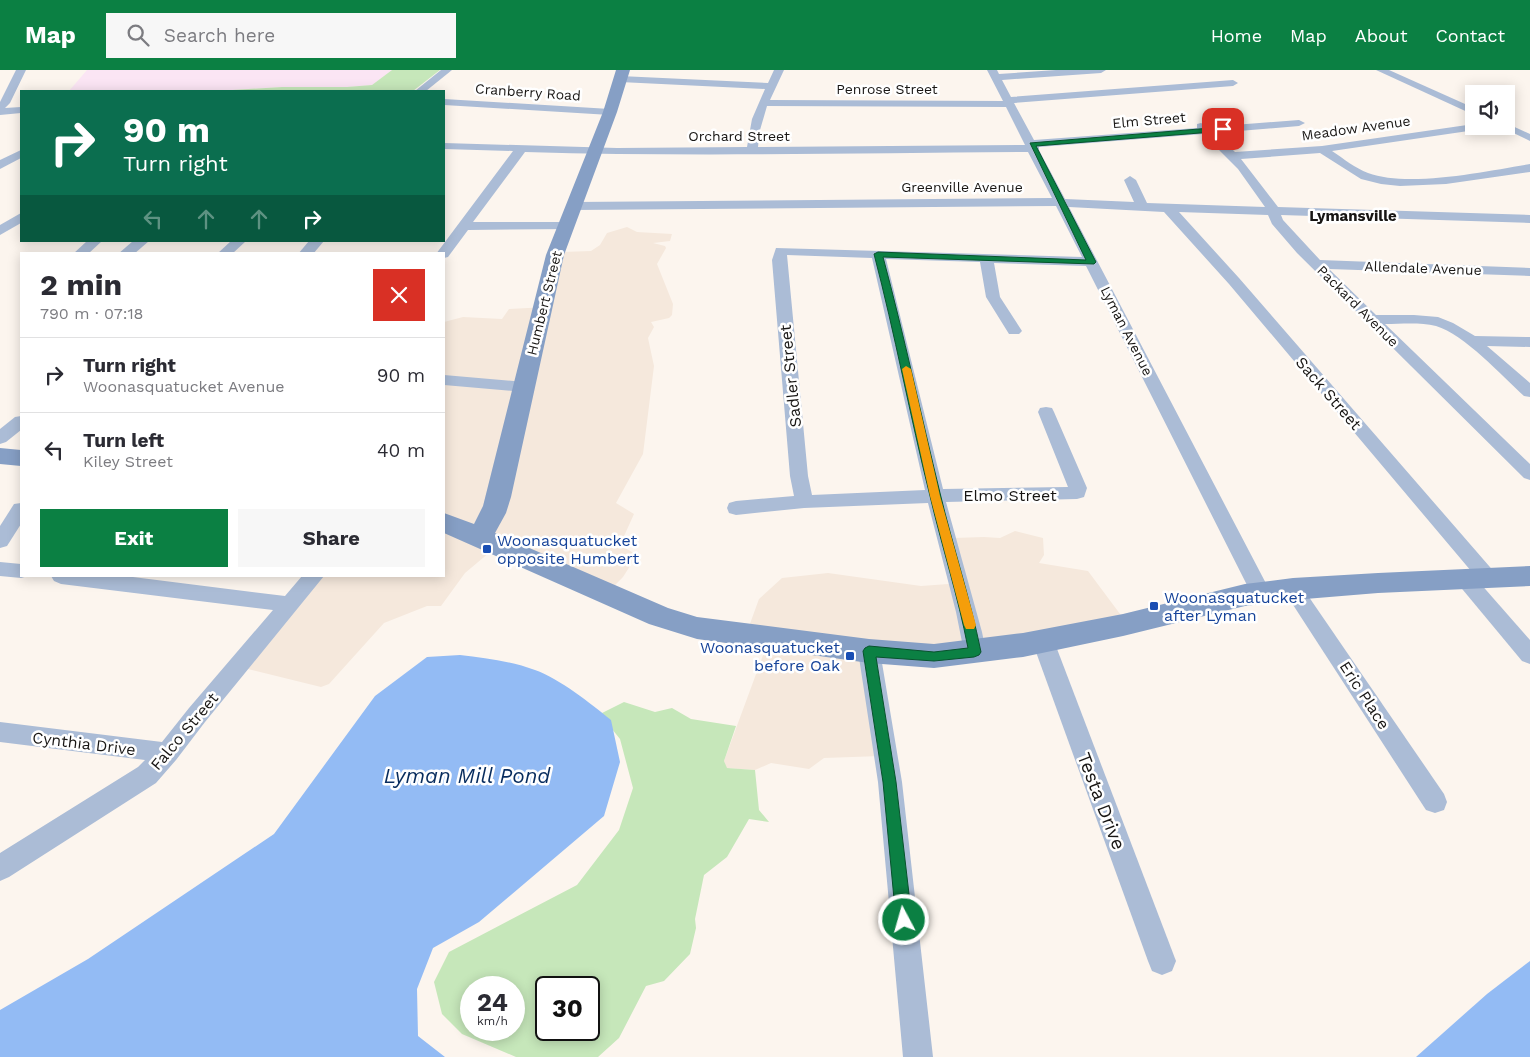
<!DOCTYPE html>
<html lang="en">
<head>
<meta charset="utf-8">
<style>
	body { margin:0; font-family:"Work Sans",sans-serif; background:#f7f7f7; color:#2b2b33; height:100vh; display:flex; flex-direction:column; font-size:19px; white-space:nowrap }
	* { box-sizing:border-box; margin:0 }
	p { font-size:16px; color:#7c7c81 }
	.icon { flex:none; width:28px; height:28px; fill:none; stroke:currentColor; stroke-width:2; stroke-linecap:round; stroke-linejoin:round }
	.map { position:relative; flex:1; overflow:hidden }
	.sheet { position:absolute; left:20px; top:182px; width:425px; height:325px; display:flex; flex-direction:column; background:#fff; border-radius:0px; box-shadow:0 2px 12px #0003 }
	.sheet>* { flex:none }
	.banner { position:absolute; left:20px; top:20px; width:425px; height:152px; border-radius:0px; box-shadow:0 2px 12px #0003; background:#0b6e4f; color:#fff; overflow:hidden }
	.fabs { position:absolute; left:1465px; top:15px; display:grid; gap:10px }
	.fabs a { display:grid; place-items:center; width:50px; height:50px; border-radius:0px; background:#fff; box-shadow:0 2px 12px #0003; font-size:25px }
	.speed { position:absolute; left:460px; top:906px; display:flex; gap:10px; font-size:25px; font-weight:700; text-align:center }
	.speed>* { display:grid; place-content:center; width:65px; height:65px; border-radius:50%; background:#fff; box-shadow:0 2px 12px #0003; line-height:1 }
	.speed small { font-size:12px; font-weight:400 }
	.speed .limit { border:2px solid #111; border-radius:8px; background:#fff; color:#111 }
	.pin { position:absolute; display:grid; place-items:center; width:42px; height:42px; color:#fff; margin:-21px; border-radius:10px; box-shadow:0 2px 8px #0006 }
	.me { position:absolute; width:55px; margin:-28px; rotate:354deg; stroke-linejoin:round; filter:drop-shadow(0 0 4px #0008) }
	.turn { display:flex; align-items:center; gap:18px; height:105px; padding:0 20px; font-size:22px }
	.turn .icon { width:65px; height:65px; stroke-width:2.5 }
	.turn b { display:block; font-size:35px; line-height:42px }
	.lanes { display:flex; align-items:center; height:48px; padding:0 20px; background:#0003; justify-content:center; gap:25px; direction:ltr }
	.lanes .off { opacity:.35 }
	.round { display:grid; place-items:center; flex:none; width:52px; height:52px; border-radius:0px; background:#f7f7f7 }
	.headline { display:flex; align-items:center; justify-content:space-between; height:85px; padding:0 20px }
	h1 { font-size:30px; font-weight:700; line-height:38px }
	.primary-button { display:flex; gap:10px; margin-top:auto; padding:10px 20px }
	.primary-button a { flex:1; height:58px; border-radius:0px; background:#0b8043; color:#fff; font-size:20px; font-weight:700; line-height:58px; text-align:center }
	.primary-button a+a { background:#f7f7f7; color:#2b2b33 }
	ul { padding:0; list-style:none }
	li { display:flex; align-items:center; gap:15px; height:75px; padding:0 20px; border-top:1px solid #e1e1e2 }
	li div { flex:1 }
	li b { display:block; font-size:19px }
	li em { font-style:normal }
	header { display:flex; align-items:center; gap:30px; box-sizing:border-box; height:70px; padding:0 25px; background:#0b8043; color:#fff }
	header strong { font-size:24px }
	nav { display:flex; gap:28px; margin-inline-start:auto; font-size:18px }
	.search { width:350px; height:45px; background:#f7f7f7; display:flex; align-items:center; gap:12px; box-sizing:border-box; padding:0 18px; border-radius:0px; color:#7c7c81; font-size:19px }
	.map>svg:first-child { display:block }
	.built { fill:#f5e8dc }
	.education { fill:#fbe5f4 }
	.green { fill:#c6e7ba; fill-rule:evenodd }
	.water { fill:#93bbf4 }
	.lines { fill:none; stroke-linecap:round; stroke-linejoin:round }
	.street { fill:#abbcd6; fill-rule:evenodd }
	.secondary { fill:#869fc5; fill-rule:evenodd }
	.route { fill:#0b8043; stroke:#07532c }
	.slow { fill:#f59e0b }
	.transit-dot { fill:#1a4fb4; stroke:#fff; stroke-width:2 }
	.labels { text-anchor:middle; stroke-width:5; stroke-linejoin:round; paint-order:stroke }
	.far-street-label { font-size:14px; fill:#181614; stroke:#fff }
	.far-neighbourhood-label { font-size:15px; font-weight:bold; fill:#181614; stroke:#fff }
	.street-label { font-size:16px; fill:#181614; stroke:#fff }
	.transit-label { font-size:16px; fill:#164399; stroke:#fff; text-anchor:start }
	.near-street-label { font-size:19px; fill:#181614; stroke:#fff }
	.near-water-label { font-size:21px; font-style:italic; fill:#072c5e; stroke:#fff }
</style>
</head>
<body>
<header>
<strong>Map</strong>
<div class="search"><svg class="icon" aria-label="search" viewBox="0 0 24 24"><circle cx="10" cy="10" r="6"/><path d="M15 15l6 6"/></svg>Search here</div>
<nav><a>Home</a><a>Map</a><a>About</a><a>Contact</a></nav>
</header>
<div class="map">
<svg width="1530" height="987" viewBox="0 0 1530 987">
	<rect width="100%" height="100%" fill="#fcf5ee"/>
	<g class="built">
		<path d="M 627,157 L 637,162 L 672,164 L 670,171 L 653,173 L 665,176 L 666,178 L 657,194 L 673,234 L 672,245 L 669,248 L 651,252 L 654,257 L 648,268 L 654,296 L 643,384 L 616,433 L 634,444 L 620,475 L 637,485 L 623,507 L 610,520 L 496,477 L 465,503 L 441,536 L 427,536 L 384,553 L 329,614 L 321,617 L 244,598 L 317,506 L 444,506 L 444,252 L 463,247 L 502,249 L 509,239 L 547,237 L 562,182 L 591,181 L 600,175 L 607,163 Z"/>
		<path d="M 1015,461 L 1043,468 L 1044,485 L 1039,493 L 1088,501 L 1126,552 L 882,582 L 881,686 L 824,688 L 809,699 L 771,693 L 755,700 L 726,698 L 724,691 L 769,569 L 747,562 L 759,529 L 782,508 L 828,503 L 921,516 L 962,513 L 953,468 L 984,467 L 1000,468 Z"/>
	</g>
	<path class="education" d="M 87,0 L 393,0 L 372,15 L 347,17 L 282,17 L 217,21 L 69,21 Z"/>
	<g class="green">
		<path d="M 392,0 L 440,0 L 413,21 L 217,21 L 282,17 L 347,17 L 372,15 Z"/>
		<path d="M 624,632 L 655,642 L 672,638 L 691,649 L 736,656 L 724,691 L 727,698 L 755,700 L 759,740 L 769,752 L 749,749 L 727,787 L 704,805 L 695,849 L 696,858 L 690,884 L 664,911 L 646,916 L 619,968 L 598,987 L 516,987 L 462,964 L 442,944 L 434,912 L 449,882 L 577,815 L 619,760 L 633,718 L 620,669 L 600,644 ZM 471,918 L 514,918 L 514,960 L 471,960 ZM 546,918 L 589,918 L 589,960 L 546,960 Z"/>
	</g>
	<g class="water">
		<path d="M 460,585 C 485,588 510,591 535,600 C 560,609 590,633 611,650 L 620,692 L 604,746 L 479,852 L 433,878 L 417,919 L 418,966 L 445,987 L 0,987 L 0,940 L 88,889 L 274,764 L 375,626 L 427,587 Z"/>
		<path d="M 1530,891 L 1530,987 L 1416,987 L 1487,924 Z"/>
	</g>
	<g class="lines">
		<g class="street">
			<path d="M 16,0 L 26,0 L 10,33 L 5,38 L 21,37 L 21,43 L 0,45 L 0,32 Z"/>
			<path d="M 441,0 L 452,0 L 426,21 L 415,21 Z"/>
			<path d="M 774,0 L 784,0 L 770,30 L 1003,31 L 987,0 L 997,0 L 999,4 L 1056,0 L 1106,0 L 1101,3 L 1002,10 L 1011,27 L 1233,10 L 1238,13 L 1233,16 L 1014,33 L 1034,70 L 1197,58 L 1197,54 L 1201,53 L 1208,57 L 1299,50 L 1305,53 L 1299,56 L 1215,63 L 1235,82 L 1322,76 L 1474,54 L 1474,56 L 1487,56 L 1482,59 L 1332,81 C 1344,89 1355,98 1368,103 C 1409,118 1487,101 1530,94 L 1530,102 L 1446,114 L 1400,116 L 1381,114 L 1361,109 L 1320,83 L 1241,89 L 1278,137 L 1530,145 L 1530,153 L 1281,145 L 1283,150 L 1320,190 L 1530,198 L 1530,206 L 1329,199 L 1376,245 L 1414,245 L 1438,247 L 1453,253 L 1475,266 L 1530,267 L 1530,277 L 1487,276 L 1530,313 L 1530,327 L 1524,326 C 1502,306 1464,264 1436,256 C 1420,252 1401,254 1385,254 L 1530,394 L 1530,410 L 1524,408 L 1297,183 L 1272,154 L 1268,145 L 1179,142 L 1239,208 L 1496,504 L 1499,509 L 1496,514 L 1489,517 L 1482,514 L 1229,214 L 1164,142 L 1069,137 L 1271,523 L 1268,528 L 1261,531 L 1254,528 L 1251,523 L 1086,196 L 994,193 L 1000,227 L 1022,261 L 1019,264 L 1009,264 L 986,227 L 980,192 L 886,189 L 943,419 L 1068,417 L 1038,342 L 1040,338 L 1046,337 L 1052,338 L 1054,342 L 1087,418 L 1084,427 L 1077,429 L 946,432 L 982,562 L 986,582 L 983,588 L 975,591 L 967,588 L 964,582 L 956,542 L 928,433 L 804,438 L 736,445 L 729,443 L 727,438 L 729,433 L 736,431 L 794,426 L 790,406 L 772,190 L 776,178 L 1082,187 L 1056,136 L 574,140 L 568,136 L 574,132 L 1052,128 L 1028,82 C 860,83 693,87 525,82 L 473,152 L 565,152 L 572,156 L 570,159 L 468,160 L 448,187 L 444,188 L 444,184 L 436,184 L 513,81 L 444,79 L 444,73 L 617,78 L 747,77 L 752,49 L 765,19 L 620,12 L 615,9 L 620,6 L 768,13 ZM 767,36 L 1006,37 L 1025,75 L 758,77 L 760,60 ZM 1203,64 L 1238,99 L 1265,137 L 1147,133 L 1136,110 L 1130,106 L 1124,110 L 1134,132 L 1065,129 L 1039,80 L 1039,77 ZM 787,185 L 872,188 L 925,420 L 812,425 L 808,406 Z"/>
			<path d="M 1376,0 L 1389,0 L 1474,38 L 1474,45 Z"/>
			<path d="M 444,29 L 610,39 L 615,42 L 610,45 L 444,35 Z"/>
			<path d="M 1506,53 L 1530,64 L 1530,71 L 1499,56 L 1506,56 Z"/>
			<path d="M 21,80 L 21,88 L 0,99 L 0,90 Z"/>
			<path d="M 21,143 L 21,153 L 0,165 L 0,155 Z"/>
			<path d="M 87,171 L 102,171 L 88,184 L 73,184 Z"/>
			<path d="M 133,171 L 149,171 L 134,184 L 118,184 Z"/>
			<path d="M 231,171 L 246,171 L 232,184 L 217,184 Z"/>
			<path d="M 309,171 L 324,171 L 313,184 L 298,184 Z"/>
			<path d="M 444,305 L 524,312 L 530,314 L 532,317 L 530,320 L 524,322 L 444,315 Z"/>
			<path d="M 21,346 L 21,360 L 6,372 L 0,374 L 0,359 L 15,347 Z"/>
			<path d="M 21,433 L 21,454 L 7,476 L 0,478 L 0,456 L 14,434 Z"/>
			<path d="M 0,492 L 21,494 L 21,506 L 28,506 L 21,508 L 0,506 Z"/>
			<path d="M 1465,501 L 1472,504 L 1530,570 L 1530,594 L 1522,591 L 1458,514 L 1455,509 L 1458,504 Z"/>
			<path d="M 51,506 L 125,506 L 285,526 L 302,506 L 324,506 L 205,652 L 176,690 L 156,713 L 9,807 L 0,811 L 0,783 L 138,697 L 145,690 L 0,672 L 0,652 L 162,672 L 189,638 L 273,540 L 61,514 L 54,511 Z"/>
			<path d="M 1293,511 L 1300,514 L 1444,724 L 1447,732 L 1444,740 L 1435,743 L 1426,740 L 1286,524 L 1283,519 L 1286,514 Z"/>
			<path d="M 1043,562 L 1051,565 L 1054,571 L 1176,891 L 1172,901 L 1162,905 L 1152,901 L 1148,891 L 1032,571 L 1035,565 Z"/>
			<path d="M 869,572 L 877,575 L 880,581 L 902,712 L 933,987 L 903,987 L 878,712 L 858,581 L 861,575 Z"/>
		</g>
		<g class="secondary">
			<path d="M 616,0 L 630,0 L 617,42 L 564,185 L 511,427 L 506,443 L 495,463 L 668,538 L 697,547 L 869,569 L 934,574 L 1023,563 L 1123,544 L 1245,514 L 1293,508 L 1378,503 L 1530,496 L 1530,516 L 1378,523 L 1293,530 L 1245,536 L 1123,566 L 1023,587 L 934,598 L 869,593 L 697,569 L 649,554 L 444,463 L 444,443 L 474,454 L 483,436 L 546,185 L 603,42 Z"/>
			<path d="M 0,378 L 21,380 L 21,396 L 0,394 Z"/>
		</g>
	</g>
	<path class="route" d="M 1223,57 L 1225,58 L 1225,61 L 1036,76 L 1096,192 L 1094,194 L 883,187 C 904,265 921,345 940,423 C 953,477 970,528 981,582 L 979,585 L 974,587 L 934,591 L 876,587 L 896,712 L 912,850 L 909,855 L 904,857 L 899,855 L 896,850 L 883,712 L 863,581 L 865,578 L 869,576 L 934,582 L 968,578 C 958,526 942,477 930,426 C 910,346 895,264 874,184 L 878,182 L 1086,190 L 1030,73 Z"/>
	<path class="slow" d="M 906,296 L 911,299 L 940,426 L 976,555 L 974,559 L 966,559 L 964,555 L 930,426 L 902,299 Z"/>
	<g class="transit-dot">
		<rect x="482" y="474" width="10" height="10" rx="2.5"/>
		<rect x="1149" y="531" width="10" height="10" rx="2.5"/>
		<rect x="845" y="581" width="10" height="10" rx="2.5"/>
	</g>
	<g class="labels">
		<g class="far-street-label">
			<text x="887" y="24">Penrose Street</text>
			<text transform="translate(528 22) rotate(4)" y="5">Cranberry Road</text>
			<text transform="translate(1149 50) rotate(-5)" y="5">Elm Street</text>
			<text transform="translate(1356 58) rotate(-8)" y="5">Meadow Avenue</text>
			<text x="739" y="71">Orchard Street</text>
			<text x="962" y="122">Greenville Avenue</text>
			<text transform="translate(1423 198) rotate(2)" y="5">Allendale Avenue</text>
			<text transform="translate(544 233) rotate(-76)" y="5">Humbert Street</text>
			<text transform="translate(1358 236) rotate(45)" y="5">Packard Avenue</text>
			<text transform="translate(1127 261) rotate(63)" y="5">Lyman Avenue</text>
		</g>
		<g class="far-neighbourhood-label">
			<text x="1353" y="151">Lymansville</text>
		</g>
		<g class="street-label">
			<text transform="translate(790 306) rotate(-96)" y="6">Sadler Street</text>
			<text transform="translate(1329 323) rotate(49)" y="6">Sack Street</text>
			<text x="1010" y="431">Elmo Street</text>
			<text transform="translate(1365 625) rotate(57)" y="6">Eric Place</text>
			<text transform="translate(184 661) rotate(-50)" y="6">Falco Street</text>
			<text transform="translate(84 673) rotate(7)" y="6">Cynthia Drive</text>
		</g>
		<g class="transit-label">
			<text x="497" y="476">Woonasquatucket<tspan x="497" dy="18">opposite Humbert</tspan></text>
			<text x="1164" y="533">Woonasquatucket<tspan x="1164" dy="18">after Lyman</tspan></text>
			<text x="840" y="583" text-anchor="end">Woonasquatucket<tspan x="840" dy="18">before Oak</tspan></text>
		</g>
		<g class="near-street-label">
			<text transform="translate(1102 731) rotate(69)" y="7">Testa Drive</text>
		</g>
		<g class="near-water-label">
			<text x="467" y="713">Lyman Mill Pond</text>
		</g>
	</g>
</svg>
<div class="fabs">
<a><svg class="icon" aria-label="sound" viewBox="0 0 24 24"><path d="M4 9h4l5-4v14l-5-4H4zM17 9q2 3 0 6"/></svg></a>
</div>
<div class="speed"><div>24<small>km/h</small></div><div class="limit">30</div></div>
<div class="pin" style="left:1223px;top:59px;background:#d93025"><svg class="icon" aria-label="arrive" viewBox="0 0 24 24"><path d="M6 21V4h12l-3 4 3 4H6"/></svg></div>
<svg class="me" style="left:904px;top:850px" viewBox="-20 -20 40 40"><circle r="17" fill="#0b8043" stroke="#fff" stroke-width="3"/><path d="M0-11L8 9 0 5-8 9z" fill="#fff"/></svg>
<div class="banner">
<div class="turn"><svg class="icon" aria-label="right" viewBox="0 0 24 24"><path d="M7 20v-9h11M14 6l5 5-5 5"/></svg><div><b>90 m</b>Turn right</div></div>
<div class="lanes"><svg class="icon off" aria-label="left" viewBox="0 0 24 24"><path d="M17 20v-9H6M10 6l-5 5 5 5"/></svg><svg class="icon off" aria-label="ahead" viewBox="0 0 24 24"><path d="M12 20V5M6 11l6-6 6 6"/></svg><svg class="icon off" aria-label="ahead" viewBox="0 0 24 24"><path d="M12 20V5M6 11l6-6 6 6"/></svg><svg class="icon" aria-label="right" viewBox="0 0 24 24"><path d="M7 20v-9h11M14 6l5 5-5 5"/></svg></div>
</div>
<section class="sheet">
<div class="headline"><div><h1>2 min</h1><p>790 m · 07:18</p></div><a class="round" style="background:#d93025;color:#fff"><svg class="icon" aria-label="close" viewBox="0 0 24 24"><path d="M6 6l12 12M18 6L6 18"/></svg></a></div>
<ul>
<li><svg class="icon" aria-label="right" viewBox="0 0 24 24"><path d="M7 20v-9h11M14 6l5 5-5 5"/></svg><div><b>Turn right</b><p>Woonasquatucket Avenue</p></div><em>90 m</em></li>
<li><svg class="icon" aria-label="left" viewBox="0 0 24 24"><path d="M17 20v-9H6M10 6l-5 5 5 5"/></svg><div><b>Turn left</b><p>Kiley Street</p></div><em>40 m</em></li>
</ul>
<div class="primary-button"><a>Exit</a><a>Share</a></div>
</section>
</div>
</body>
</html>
